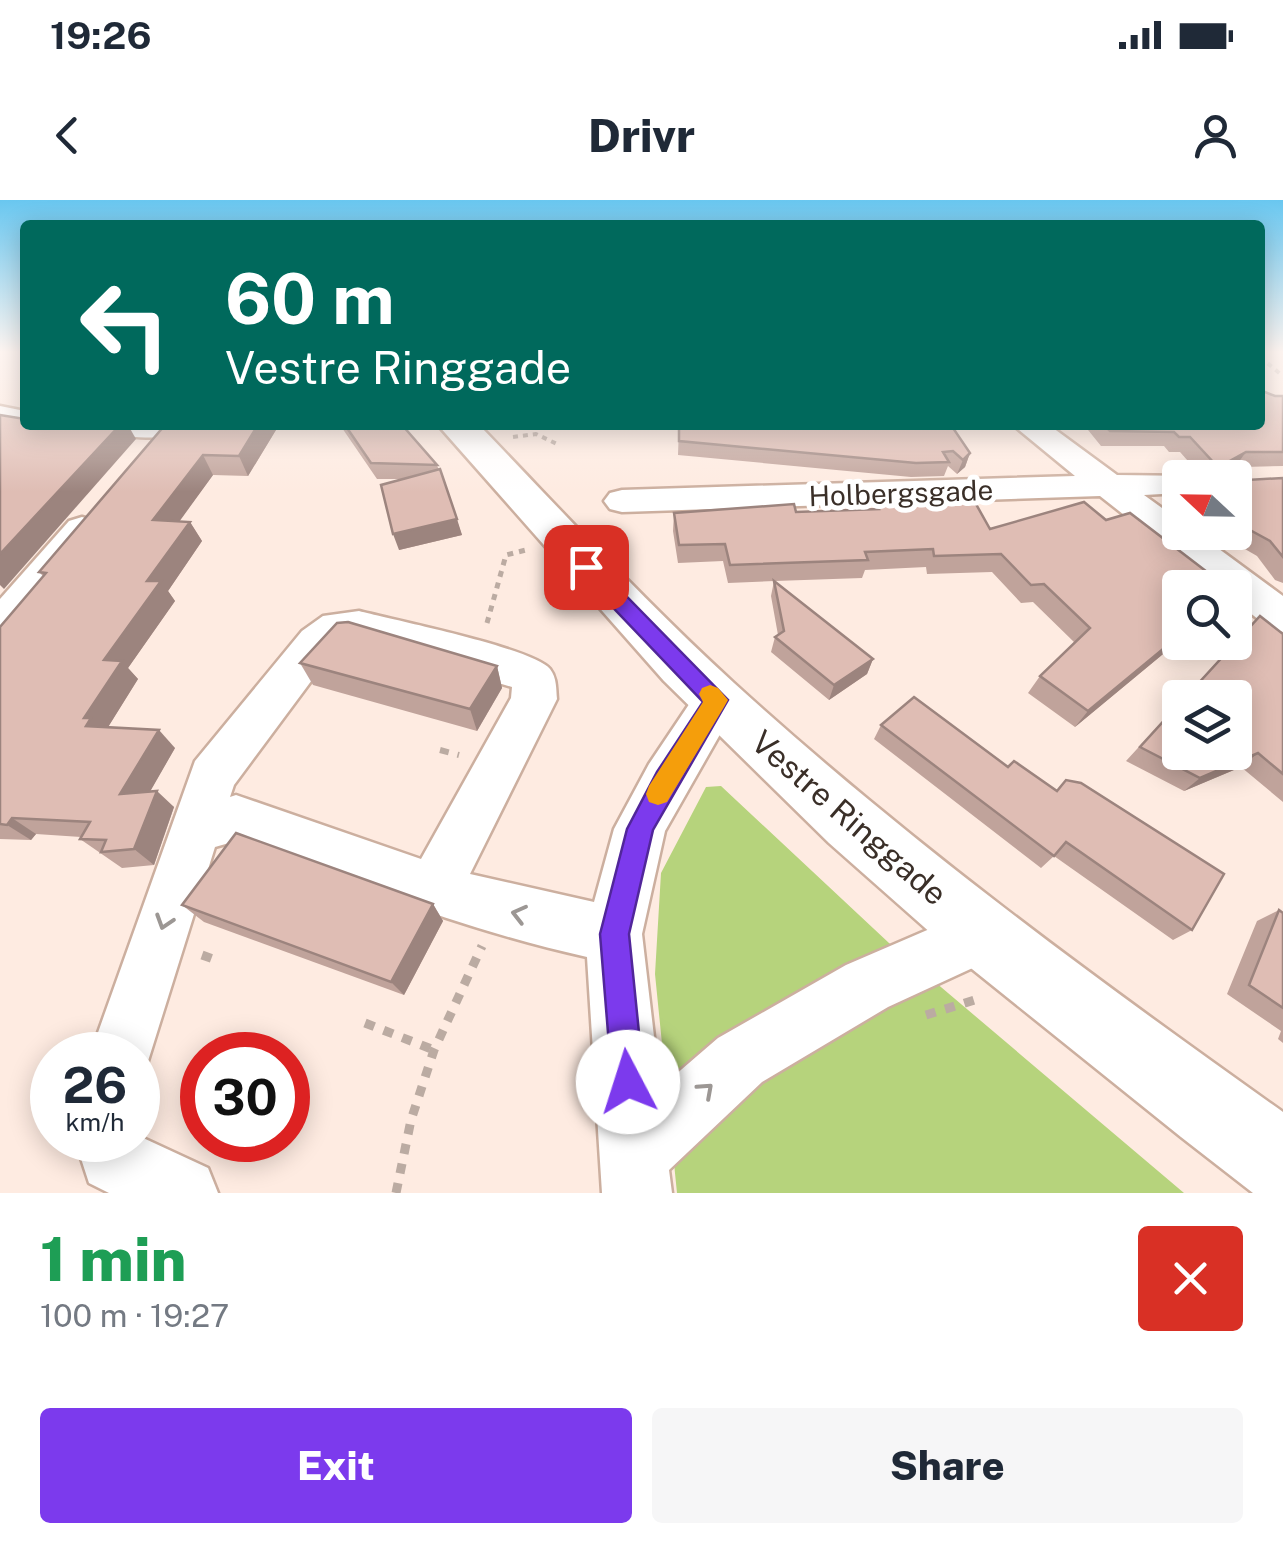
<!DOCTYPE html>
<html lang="en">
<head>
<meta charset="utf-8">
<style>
	body { margin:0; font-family:"Public Sans",sans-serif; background:#f6f6f7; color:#1f2937; height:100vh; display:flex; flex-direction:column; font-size:38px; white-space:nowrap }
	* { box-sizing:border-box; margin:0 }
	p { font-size:32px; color:#747a83 }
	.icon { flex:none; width:55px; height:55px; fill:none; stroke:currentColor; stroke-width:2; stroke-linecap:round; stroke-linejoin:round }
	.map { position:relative; height:993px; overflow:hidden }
	.panel { display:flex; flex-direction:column; background:#fff; flex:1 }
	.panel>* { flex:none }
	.hud { position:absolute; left:20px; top:20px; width:1245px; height:210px; border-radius:10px; box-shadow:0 5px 25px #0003; background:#00695c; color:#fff; overflow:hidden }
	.needle { width:65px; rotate:292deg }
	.fabs { position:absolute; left:1162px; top:260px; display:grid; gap:20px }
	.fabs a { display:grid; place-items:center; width:90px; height:90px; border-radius:10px; background:#fff; box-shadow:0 5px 25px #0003; font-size:50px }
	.speed { position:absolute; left:30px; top:832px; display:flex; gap:20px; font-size:50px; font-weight:700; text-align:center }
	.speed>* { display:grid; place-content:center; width:130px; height:130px; border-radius:50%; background:#fff; box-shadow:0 5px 25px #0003; line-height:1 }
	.speed small { font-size:25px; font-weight:400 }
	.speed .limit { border:15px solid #d22; background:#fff; color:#111 }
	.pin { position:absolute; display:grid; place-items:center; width:85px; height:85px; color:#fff; margin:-42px; border-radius:20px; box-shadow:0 5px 15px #0006 }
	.me { position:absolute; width:110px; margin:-55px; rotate:355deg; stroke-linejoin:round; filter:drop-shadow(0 0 8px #0008) }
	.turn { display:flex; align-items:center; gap:35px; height:210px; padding:0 40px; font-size:45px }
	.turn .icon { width:130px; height:130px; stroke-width:2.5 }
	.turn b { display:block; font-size:70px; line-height:85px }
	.round { display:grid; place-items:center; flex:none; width:105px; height:105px; border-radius:10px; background:#f6f6f7 }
	.headline { display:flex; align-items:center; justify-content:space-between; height:170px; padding:0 40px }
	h1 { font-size:60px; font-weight:800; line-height:75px; color:#1e9e55 }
	.primary-button { display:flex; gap:20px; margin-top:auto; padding:20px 40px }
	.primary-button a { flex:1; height:115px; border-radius:10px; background:#7c3aed; color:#fff; font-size:40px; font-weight:800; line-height:115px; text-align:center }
	.primary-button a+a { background:#f6f6f7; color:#1f2937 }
	.status { display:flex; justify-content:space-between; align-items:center; height:70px; padding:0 50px; background:#fff; direction:ltr }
	.status svg { height:28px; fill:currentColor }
	header { display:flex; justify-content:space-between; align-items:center; height:130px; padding:0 40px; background:#fff; font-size:45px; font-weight:800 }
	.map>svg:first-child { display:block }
	.green { fill:#b6d37c }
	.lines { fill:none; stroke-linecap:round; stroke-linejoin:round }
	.street-casing { stroke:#ccaf9f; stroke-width:5 }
	.secondary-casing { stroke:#ccaf9f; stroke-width:5 }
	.path-far3 { stroke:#bbaba2; stroke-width:4; stroke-dasharray:5 5; stroke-linecap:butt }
	.path-far2 { stroke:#bbaba2; stroke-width:5; stroke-dasharray:6 6; stroke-linecap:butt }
	.path-far1 { stroke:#bbaba2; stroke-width:6; stroke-dasharray:9 9; stroke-linecap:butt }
	.path { stroke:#bbaba2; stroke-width:9; stroke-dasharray:10 10; stroke-linecap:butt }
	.street { fill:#fff; fill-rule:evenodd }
	.secondary { fill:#fff; fill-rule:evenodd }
	.wall { fill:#c0a39b }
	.shaded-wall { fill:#9c847e }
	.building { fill:#dfbdb4; stroke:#9c847e; stroke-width:2.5 }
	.oneway { stroke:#9c9794 }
	.route { fill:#7c3aed; stroke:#51269a; stroke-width:2.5 }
	.slow { fill:#f59e0b }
	.labels { text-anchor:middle; stroke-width:10; stroke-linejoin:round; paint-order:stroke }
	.far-street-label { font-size:28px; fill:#3a2f28; stroke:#fff }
	.street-label { font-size:32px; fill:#3a2f28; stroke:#fff }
</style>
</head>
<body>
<div class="status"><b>19:26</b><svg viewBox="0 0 49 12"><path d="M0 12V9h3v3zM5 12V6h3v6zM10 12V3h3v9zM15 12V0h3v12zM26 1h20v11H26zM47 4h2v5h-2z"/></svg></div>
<header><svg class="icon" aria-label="back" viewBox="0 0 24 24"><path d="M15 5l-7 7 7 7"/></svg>Drivr<svg class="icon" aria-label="person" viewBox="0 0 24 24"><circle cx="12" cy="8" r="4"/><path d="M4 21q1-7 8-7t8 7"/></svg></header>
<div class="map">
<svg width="1283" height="993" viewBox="0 0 1283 993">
	<rect width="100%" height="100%" fill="#feebe1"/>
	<path class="green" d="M 721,586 L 889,743 L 1184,993 L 677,993 L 655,774 L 661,673 L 706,587 Z"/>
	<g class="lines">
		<g class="street-casing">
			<g id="street">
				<path d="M 0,206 L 25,211 L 25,225 L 37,225 L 25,229 L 0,224 Z"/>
				<path d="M 97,225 L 182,225 L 184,228 L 179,235 C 156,240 125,237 102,232 Z"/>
				<path d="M 1013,225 L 1049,225 L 1117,275 L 1192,276 L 1180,278 L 1180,293 L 1144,295 L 1180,321 L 1180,332 L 1196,332 L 1283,396 L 1283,432 L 1268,427 L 1235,401 L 1235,388 L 1217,388 L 1100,296 L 622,312 L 610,309 L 604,301 L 610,293 L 622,290 L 1075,276 Z"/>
				<path d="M 82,317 L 95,321 L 100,329 L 95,337 L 15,437 L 0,441 L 0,399 L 69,321 Z"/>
				<path d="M 359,411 C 393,420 533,448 550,469 C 557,478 556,489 557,499 L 470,674 L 594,702 L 614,629 L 649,564 L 700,488 L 716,483 L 732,488 L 739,501 L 665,631 L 642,734 L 660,888 L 718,838 L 846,765 L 983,706 L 1003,714 L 1011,734 L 1003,754 L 888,807 L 762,882 L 669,970 L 672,993 L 602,993 L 587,757 C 465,730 352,685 236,641 L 215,647 L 143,877 L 138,880 L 138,855 L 90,855 L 195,561 L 302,431 L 323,416 ZM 359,441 L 512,487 L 511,498 L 421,659 L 236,595 L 230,597 L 234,585 L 332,453 L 347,442 Z"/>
				<path d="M 138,928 L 141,937 L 208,968 L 218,993 L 109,993 L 89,983 L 75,940 L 138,940 Z"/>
			</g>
		</g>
		<g class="secondary-casing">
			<path id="secondary" d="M 438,225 L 479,225 C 563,312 645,402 734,483 C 906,640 1094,778 1283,912 L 1283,993 L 1253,993 L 1181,937 L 967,765 L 829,643 L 664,481 Z"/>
		</g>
		<g class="path-far3">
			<path d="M 1260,157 L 1283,176"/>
			<path d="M 513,237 L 536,234 L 557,244"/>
		</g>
		<path class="path-far2" d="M 487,423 L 506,355 L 526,350"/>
		<path class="path-far1" d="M 440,550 L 459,555"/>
		<g class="path">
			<path d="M 202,755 L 216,760"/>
			<path d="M 926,815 L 981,798"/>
			<path d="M 365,823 L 434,850"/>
			<path d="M 396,993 L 411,920 L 434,850 L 482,746"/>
		</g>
		<use href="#street" class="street"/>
		<use href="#secondary" class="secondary"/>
	</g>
	<g class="wall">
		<path d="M 1275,196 L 1283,196 L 1283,266 L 1243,267 L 1247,280 L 1283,278 L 1283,383 L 1275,380 L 1257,356 L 1238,345 L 1227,332 L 1235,332 L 1235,278 L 1203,278 L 1180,252 L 1169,252 L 1164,246 L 1101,246 L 1084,225 L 1260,225 Z"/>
		<path d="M 165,225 L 279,225 L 248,276 L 213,275 L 179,321 L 190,322 L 202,341 L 168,391 L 175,401 L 128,468 L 138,479 L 108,527 L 175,548 L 150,591 L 174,607 L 154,665 L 122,668 L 80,639 L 81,637 L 36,634 L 31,640 L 0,639 L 0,427 L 43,376 L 39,372 Z"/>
		<path d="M 340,225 L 402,225 L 437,265 L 462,335 L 399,350 L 402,279 L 377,279 Z"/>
		<path d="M 679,225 L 806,226 L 970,253 L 965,267 L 957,274 L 948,266 L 944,276 L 911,277 L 678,255 Z"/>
		<path d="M 876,301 L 990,329 L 1180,440 L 1075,527 L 1028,493 L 1040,476 L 1075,443 L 1033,402 L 1021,403 L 992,372 L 927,374 L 926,367 L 865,370 L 862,378 L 775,381 L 873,459 L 867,474 L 829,500 L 771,452 L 775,437 L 778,435 L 771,396 L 774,381 L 728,383 L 723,361 L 678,363 L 673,331 L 674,313 L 796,312 L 874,309 Z"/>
		<path d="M 1245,431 L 1283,434 L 1283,602 L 1241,567 L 1184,591 L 1126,561 L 1180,502 L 1180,552 L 1235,498 L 1184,498 Z"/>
		<path d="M 300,463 L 497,466 L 502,488 L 477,531 L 313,485 Z"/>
		<path d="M 914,497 L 1192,730 L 1173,740 L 1054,656 L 1041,668 L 874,539 L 881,525 Z"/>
		<path d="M 433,704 L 443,721 L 404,795 L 204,722 L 182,705 Z"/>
		<path d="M 1279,710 L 1283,713 L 1283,843 L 1278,839 L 1281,831 L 1227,794 L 1257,721 Z"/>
	</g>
	<g class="shaded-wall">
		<path d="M 120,225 L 128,225 L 136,239 L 4,389 L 0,385 L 0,354 Z"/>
		<path d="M 258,225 L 279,225 L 248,276 L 239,256 Z"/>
		<path d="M 1246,252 L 1235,267 L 1224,273 L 1228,262 Z"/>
		<path d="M 970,253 L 965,267 L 957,274 L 963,260 Z"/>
		<path d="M 203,255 L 213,275 L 166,340 L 153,320 Z"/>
		<path d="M 457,319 L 462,335 L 399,350 L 393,334 Z"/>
		<path d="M 190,322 L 202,341 L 168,391 L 175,401 L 128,468 L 138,479 L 105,532 L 86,526 L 84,518 L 104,460 L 147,381 Z"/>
		<path d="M 1180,435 L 1180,440 L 1075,527 L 1088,511 Z"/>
		<path d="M 873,459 L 867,474 L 829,500 L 834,485 Z"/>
		<path d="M 497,466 L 502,488 L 477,531 L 470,509 Z"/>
		<path d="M 159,530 L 175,548 L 139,611 L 120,594 Z"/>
		<path d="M 1258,553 L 1241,567 L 1184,591 L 1200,578 Z"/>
		<path d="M 157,591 L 174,607 L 154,665 L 134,649 Z"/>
		<path d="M 12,618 L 36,634 L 31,640 L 7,625 Z"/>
		<path d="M 433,704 L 443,721 L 404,795 L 391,782 Z"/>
	</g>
	<g class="building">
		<path d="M 1260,190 L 1275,196 L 1283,196 L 1283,252 L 1246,252 L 1228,262 L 1231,267 L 1243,267 L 1247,280 L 1283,278 L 1283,357 L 1270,341 L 1250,330 L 1235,313 L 1235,294 L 1244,294 L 1235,285 L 1235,278 L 1228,278 L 1190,237 L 1179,237 L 1174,232 L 1110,231 L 1104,225 L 1260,225 Z"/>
		<path d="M 0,215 L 25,219 L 25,225 L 120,225 L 0,354 Z"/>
		<path d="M 165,225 L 258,225 L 239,256 L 203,255 L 153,320 L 190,322 L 147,381 L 161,381 L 104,460 L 122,461 L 84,518 L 91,518 L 86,526 L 159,530 L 120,594 L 157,591 L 134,649 L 101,652 L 106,640 L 80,639 L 90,622 L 12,618 L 7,625 L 0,624 L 0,427 L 46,373 L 39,372 Z"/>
		<path d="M 345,225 L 402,225 L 437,265 L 371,263 Z"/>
		<path d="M 679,225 L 951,225 L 970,253 L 963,260 L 953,251 L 943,252 L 949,262 L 916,263 L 679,241 Z"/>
		<path d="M 440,269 L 457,319 L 393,334 L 381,285 Z"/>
		<path d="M 972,297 L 990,329 L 1084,302 L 1106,320 L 1130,313 L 1228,388 L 1180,388 L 1180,435 L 1088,511 L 1040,476 L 1090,428 L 1044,384 L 1031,385 L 1001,354 L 934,356 L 933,349 L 865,352 L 868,360 L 730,365 L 725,344 L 679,345 L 674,313 L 794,304 L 796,312 L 879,309 L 876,301 Z"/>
		<path d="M 774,381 L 873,459 L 834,485 L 775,437 L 784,431 Z"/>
		<path d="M 1260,416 L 1283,434 L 1283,574 L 1258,553 L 1200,578 L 1140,547 L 1180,503 L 1180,552 L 1235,552 L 1235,498 L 1185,498 Z"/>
		<path d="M 348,422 L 497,466 L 470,509 L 300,463 L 337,423 Z"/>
		<path d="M 914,497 L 1008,567 L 1014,561 L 1057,591 L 1066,580 L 1081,583 L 1224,674 L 1192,730 L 1066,642 L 1054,656 L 881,525 Z"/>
		<path d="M 236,633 L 433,704 L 391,782 L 182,705 Z"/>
		<path d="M 1279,710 L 1283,713 L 1283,808 L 1249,785 Z"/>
	</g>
	<defs><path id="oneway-chevron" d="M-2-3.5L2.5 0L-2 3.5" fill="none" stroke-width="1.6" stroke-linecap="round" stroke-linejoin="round" transform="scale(2.5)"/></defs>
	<g class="oneway">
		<use href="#oneway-chevron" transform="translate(519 714) rotate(-166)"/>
		<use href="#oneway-chevron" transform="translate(164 722) rotate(108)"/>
		<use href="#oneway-chevron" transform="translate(706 890) rotate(-42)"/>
	</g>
	<linearGradient id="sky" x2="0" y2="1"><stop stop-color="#69c7f0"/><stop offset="0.52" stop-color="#fff6f2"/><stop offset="1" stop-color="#fff6f2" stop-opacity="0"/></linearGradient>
	<rect width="1283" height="292" fill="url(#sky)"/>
	<path class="route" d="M 586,360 L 593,362 L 728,500 L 653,630 L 629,734 L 644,882 L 639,893 L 628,898 L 616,893 L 612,882 L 600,734 L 627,629 L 657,572 L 703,502 L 579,372 L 576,367 Z"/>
	<path class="slow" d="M 710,485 L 718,488 L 728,500 L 724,507 L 667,602 L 658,605 L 649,602 L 646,594 L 649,586 L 703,502 L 699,494 L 702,488 Z"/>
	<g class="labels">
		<g class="far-street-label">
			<text transform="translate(901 293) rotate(-2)" y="10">Holbergsgade</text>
		</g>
		<g class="street-label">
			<text transform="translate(849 618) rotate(41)" y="11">Vestre Ringgade</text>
		</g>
	</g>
</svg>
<div class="fabs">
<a><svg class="needle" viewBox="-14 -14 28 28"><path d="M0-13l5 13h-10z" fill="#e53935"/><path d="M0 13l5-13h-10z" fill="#747a83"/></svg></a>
<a><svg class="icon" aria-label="search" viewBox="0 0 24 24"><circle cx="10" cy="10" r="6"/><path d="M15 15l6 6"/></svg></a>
<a><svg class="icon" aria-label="layers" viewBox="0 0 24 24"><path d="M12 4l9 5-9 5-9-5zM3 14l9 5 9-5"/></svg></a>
</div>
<div class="speed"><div>26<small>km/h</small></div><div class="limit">30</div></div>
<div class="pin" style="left:586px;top:367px;background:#d93025"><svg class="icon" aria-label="arrive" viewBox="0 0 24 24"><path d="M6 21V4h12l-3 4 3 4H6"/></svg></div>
<svg class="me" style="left:628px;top:882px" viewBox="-20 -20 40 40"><circle r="19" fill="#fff"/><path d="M0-13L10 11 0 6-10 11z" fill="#7c3aed"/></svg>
<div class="hud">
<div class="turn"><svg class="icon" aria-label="left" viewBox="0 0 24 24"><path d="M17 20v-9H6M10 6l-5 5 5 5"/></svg><div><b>60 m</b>Vestre Ringgade</div></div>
</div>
</div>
<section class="panel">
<div class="headline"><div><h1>1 min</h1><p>100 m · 19:27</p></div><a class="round" style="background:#d93025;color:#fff"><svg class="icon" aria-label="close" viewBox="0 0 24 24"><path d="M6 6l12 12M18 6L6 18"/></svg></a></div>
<div class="primary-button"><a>Exit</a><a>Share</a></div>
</section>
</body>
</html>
